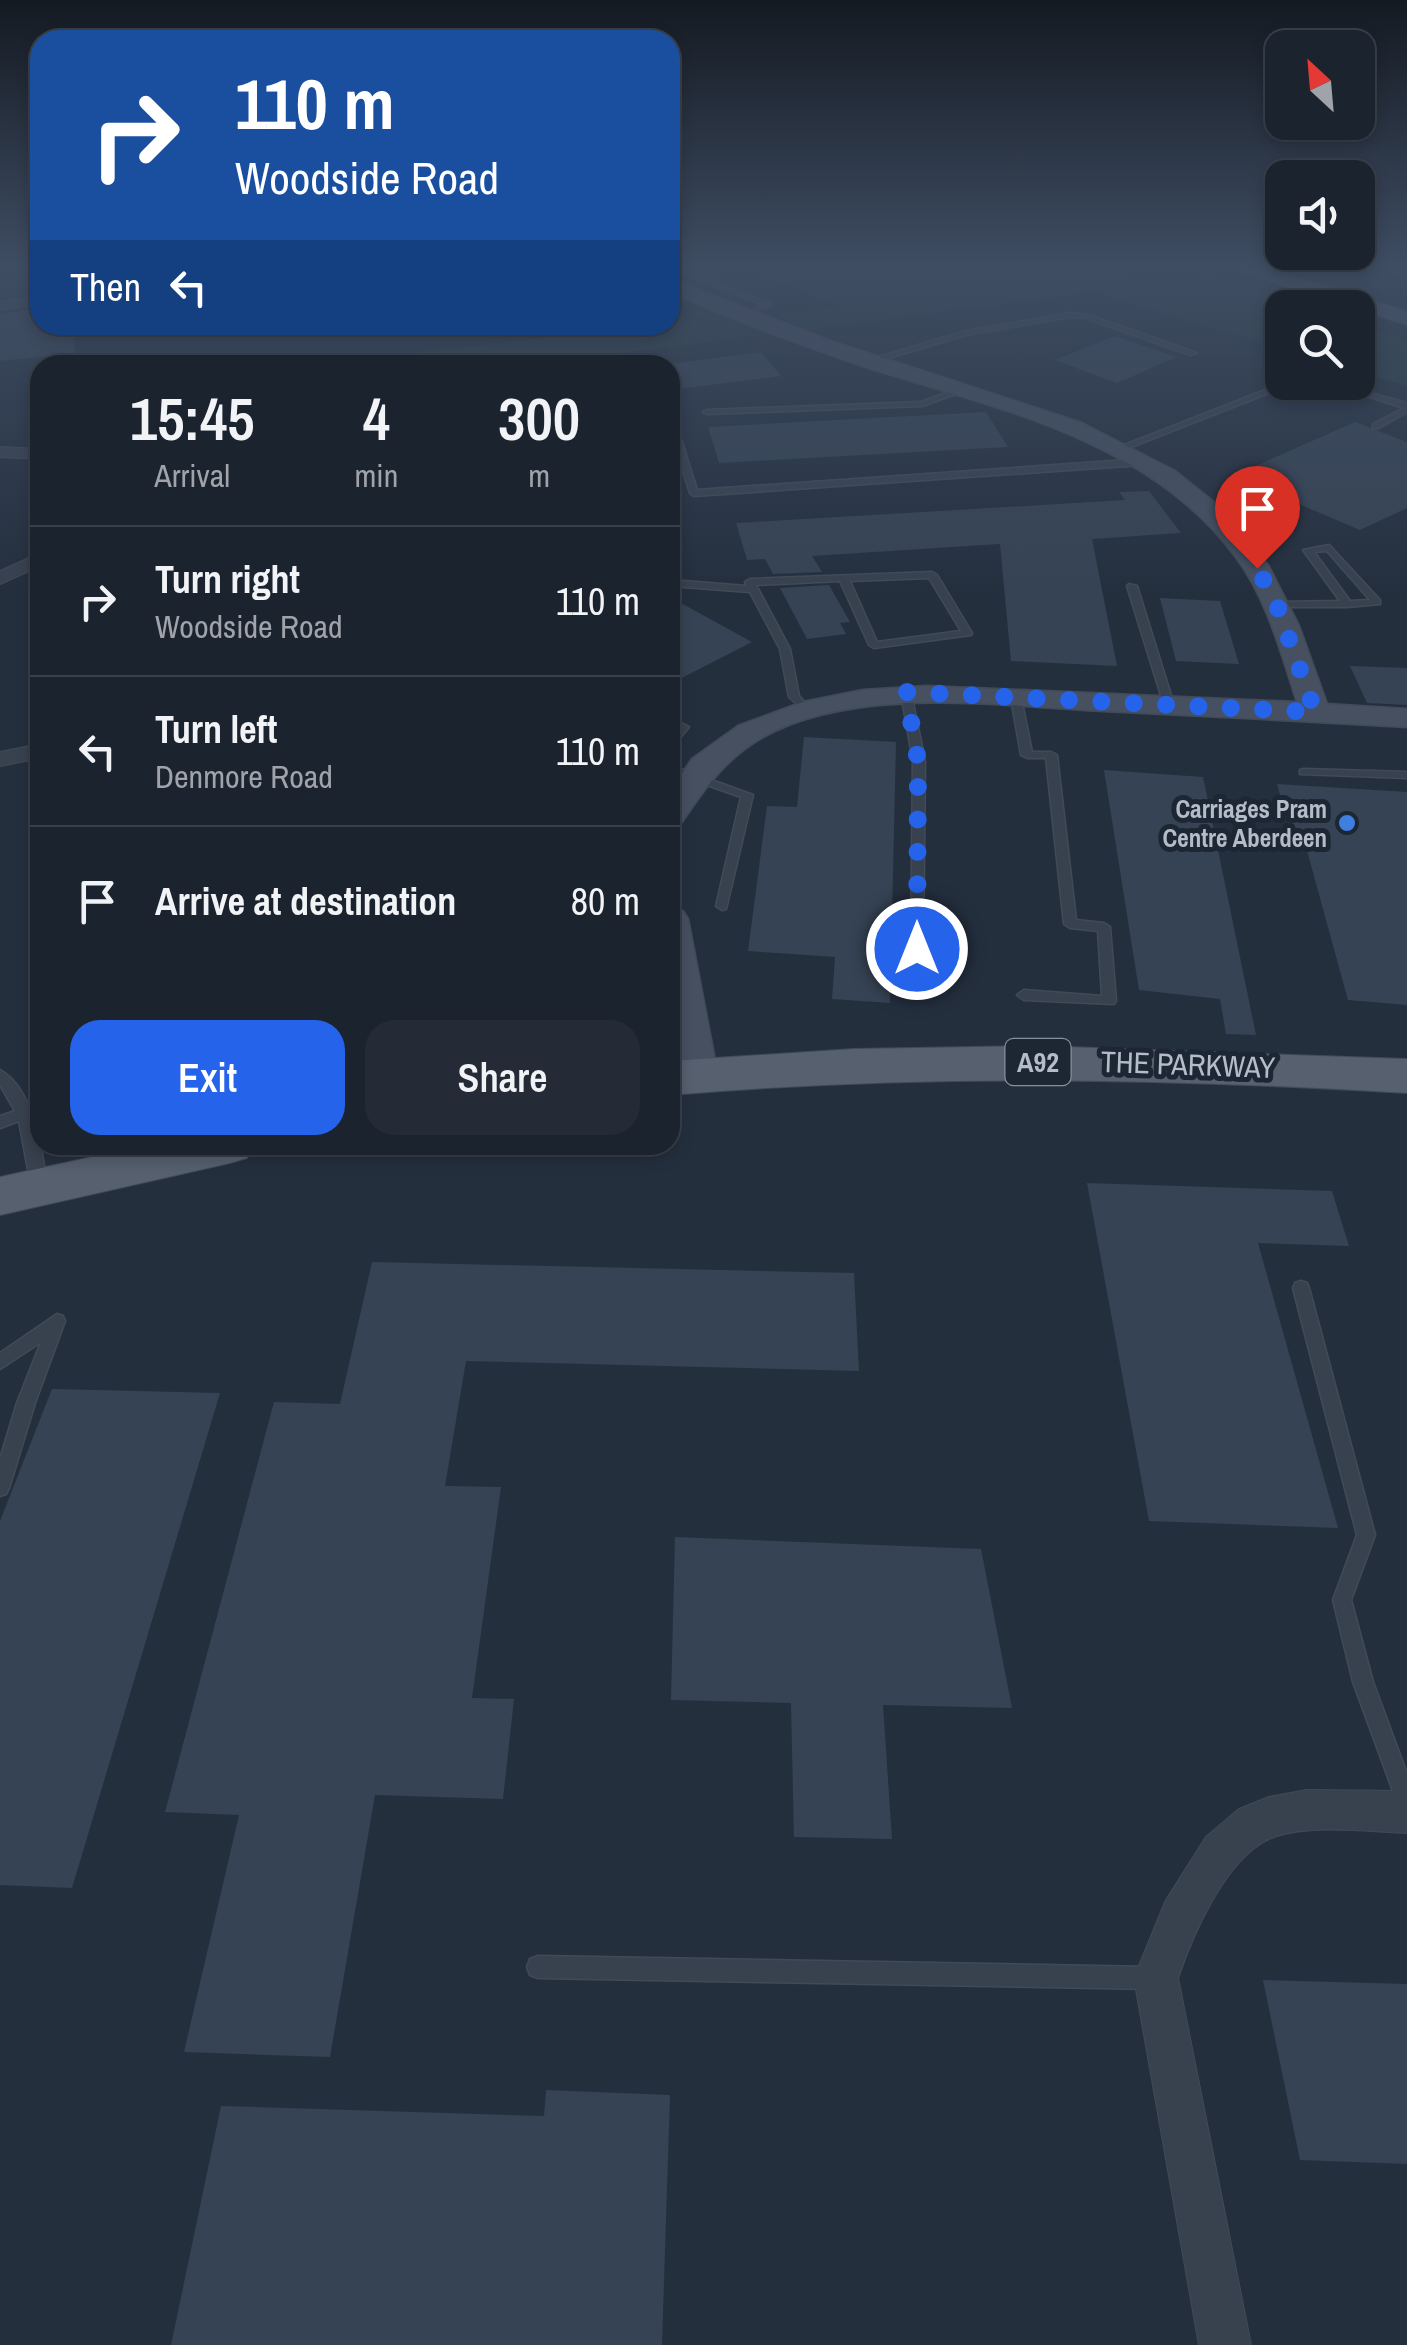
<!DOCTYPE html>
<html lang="en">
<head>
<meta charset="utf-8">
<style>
	body { margin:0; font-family:"Archivo Narrow",sans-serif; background:#242b36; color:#f1f3f6; height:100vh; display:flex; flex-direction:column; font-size:38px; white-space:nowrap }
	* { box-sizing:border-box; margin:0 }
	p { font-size:32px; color:#a0a4aa }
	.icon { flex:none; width:55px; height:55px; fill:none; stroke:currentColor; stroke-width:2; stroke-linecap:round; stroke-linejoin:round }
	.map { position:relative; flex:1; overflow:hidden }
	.details { position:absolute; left:30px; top:355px; width:650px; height:800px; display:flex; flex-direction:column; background:#1b232e; border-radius:30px; box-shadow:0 5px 15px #0003,0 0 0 2px #39404a }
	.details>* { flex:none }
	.hud { position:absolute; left:30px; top:30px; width:650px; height:305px; border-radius:30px; box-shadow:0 5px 15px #0003,0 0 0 2px #39404a; background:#1a4fa0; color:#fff; overflow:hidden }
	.needle { width:65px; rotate:334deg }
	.controls { position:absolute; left:1265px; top:30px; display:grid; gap:20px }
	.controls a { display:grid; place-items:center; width:110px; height:110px; border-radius:20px; background:#1b232e; box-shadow:0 5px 15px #0003,0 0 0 2px #39404a; font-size:50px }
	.pin { position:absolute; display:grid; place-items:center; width:85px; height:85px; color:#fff; margin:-102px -42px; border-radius:50% 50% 50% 0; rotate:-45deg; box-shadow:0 0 10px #0007 }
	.pin .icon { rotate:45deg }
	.me { position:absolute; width:110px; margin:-55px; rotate:0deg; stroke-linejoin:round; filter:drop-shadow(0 0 8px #0008) }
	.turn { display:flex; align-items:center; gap:35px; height:210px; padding:0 40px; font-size:45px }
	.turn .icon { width:130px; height:130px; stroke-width:2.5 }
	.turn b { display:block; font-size:70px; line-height:85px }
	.then { display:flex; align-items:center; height:95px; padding:0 40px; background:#0003; gap:20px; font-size:38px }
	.eta { display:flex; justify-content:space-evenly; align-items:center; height:170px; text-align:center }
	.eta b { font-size:60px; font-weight:600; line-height:70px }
	.primary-button { display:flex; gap:20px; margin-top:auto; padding:20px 40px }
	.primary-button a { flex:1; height:115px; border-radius:30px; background:#2563eb; color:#fff; font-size:40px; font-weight:600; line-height:115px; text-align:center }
	.primary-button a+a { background:#242b36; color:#f1f3f6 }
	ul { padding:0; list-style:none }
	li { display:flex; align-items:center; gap:30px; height:150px; padding:0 40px; border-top:2px solid #39404a }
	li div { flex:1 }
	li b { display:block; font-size:38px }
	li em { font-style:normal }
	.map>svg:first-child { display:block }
	.green { fill:#263c3f }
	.building { fill:#364354 }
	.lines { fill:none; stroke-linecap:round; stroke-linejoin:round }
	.lane-casing { stroke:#414a57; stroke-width:3 }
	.street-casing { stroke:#414a57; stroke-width:2 }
	.secondary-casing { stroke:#414a57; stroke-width:3 }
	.primary-casing { stroke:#414a57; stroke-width:2 }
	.lane { fill:#38414e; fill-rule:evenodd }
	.street { fill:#38414e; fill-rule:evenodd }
	.secondary { fill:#465061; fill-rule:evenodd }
	.primary { fill:#56606e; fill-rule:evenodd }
	.route { stroke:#2563eb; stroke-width:18; stroke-dasharray:0 32.4 }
	.shop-dot { fill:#3f7fe0; stroke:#1d2633; stroke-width:4 }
	.labels { text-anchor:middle; stroke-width:10; stroke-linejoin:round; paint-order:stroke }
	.far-poi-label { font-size:25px; font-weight:bold; fill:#b4bcc9; stroke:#1d2633; text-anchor:end }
	.shield { fill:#1d2633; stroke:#878f9c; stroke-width:2.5 }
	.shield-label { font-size:28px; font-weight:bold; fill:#b4bcc9 }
	.street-label { font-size:30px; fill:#b4bcc9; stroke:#1d2633 }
</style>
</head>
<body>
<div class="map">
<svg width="1407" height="2345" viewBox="0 0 1407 2345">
	<rect width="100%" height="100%" fill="#242f3e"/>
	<g class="green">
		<path d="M 732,263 L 1097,263 L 1144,285 L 1213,278 L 1305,307 L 1282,308 L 1282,349 L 1097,293 L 1113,289 L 808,330 L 778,315 L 840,307 Z"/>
		<path d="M 690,311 L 712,311 L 774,334 L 595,356 L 593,365 L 568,365 L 568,360 L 546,365 L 354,365 L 346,361 L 700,319 Z"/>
		<path d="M 1358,324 L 1407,342 L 1407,386 L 1358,372 Z"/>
	</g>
	<g class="building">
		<path d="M 40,308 L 40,325 L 74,325 L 75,353 L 0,361 L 0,314 Z"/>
		<path d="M 1115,336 L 1176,357 L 1117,383 L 1055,360 Z"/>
		<path d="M 761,352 L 781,376 L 670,390 L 670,364 Z"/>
		<path d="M 986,412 L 1008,447 L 719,463 L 708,427 Z"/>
		<path d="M 1355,422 L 1407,442 L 1407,508 L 1360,530 L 1233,476 Z"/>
		<path d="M 1149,491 L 1181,533 L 1092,539 L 1117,666 L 1011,661 L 1000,544 L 812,556 L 822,572 L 773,574 L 765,559 L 747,560 L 736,523 L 1125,500 L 1119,492 Z"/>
		<path d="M 829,585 L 850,622 L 840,623 L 846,634 L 807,639 L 780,588 Z"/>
		<path d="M 670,597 L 752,642 L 670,684 Z"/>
		<path d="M 1160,598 L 1220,601 L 1239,664 L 1176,661 Z"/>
		<path d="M 1350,666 L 1407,668 L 1407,705 L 1367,703 Z"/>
		<path d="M 804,737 L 896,742 L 890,1003 L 832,999 L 835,957 L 748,951 L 767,806 L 797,807 Z"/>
		<path d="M 1104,770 L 1203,777 L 1256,1035 L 1226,1034 L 1220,999 L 1139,990 Z"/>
		<path d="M 1277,784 L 1407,792 L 1407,1005 L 1348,1000 L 1306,847 L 1295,847 Z"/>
		<path d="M 1087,1183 L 1332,1191 L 1349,1246 L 1258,1243 L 1338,1528 L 1149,1521 Z"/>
		<path d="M 372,1262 L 854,1273 L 859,1371 L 466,1361 L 445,1486 L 501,1487 L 472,1698 L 514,1699 L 503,1799 L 375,1795 L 330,2057 L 184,2052 L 239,1815 L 165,1812 L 274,1402 L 340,1404 Z"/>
		<path d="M 52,1389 L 220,1393 L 72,1888 L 0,1885 L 0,1521 Z"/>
		<path d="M 675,1537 L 981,1549 L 1012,1708 L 883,1705 L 892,1839 L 794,1837 L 791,1703 L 671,1700 Z"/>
		<path d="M 1263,1980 L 1407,1984 L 1407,2164 L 1300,2160 Z"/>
		<path d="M 546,2090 L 670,2095 L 662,2345 L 171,2345 L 221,2106 L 544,2116 Z"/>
	</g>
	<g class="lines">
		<g class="lane-casing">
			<g id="lane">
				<path d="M 670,263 L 771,304 L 772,305 L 740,316 L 740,314 L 763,305 L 670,267 Z"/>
				<path d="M 1070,313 L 1089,315 L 1197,353 L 1190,355 L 1086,318 L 1070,317 L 966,335 L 872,363 L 865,361 L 965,331 Z"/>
				<path d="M 1286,382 L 1297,382 L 1121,451 L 1114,449 Z"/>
				<path d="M 960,388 L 967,390 L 922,406 L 707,414 L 703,412 L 707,410 L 921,402 Z"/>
				<path d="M 1370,393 L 1407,403 L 1407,412 L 1379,428 L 1373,428 L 1373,424 L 1404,408 L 1370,397 Z"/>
				<path d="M 676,434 L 680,436 L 697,490 L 1142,459 L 1146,462 L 1142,465 L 694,496 L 690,493 L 672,436 Z"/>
				<path d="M 40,466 L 39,482 L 32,484 L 36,469 Z"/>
				<path d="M 1329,545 L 1380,600 L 1380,604 L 1347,607 L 1274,607 L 1274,603 L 1277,602 L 1340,601 L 1303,550 ZM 1327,551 L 1370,600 L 1350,601 L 1314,552 Z"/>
				<path d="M 932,572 L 937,575 L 972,633 L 971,635 L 874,648 L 869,645 L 840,581 L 756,585 L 790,649 L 799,696 L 812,710 L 807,713 L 789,697 L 780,649 L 750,592 L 670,586 L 670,580 L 747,586 L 745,582 L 750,579 ZM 929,578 L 961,631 L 877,642 L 850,581 Z"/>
				<path d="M 1129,584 L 1137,586 L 1174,705 L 1173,707 L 1164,705 L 1127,586 Z"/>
				<path d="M 906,690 L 911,693 L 925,761 L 923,949 L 917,953 L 911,949 L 913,761 L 901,693 Z"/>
				<path d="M 1016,695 L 1021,698 L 1032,752 L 1051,752 L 1057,755 L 1076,920 L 1104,923 L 1110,927 L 1116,1001 L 1114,1004 L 1024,1000 L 1017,995 L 1024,990 L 1102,996 L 1098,931 L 1070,928 L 1064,924 L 1046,758 L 1027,758 L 1021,755 L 1011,698 Z"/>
				<path d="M 670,717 L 689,727 L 674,745 L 670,746 L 670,736 L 677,728 L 670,724 Z"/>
				<path d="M 670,765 L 753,795 L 726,909 L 722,910 L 716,906 L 741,797 L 670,772 Z"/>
				<path d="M 1304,769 L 1407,772 L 1407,778 L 1300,774 L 1300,770 Z"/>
				<path d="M 0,1070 C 34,1089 42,1150 47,1186 L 44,1190 L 34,1190 L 31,1186 L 19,1121 L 0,1128 L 0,1116 L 15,1111 L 0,1085 Z"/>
				<path d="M 1301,1281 L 1307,1283 L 1309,1288 L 1375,1535 L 1351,1600 L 1373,1682 L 1407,1774 L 1407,1812 L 1400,1809 L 1397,1802 L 1353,1682 L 1333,1600 L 1357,1535 L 1293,1288 L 1295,1283 Z"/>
				<path d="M 57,1314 L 63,1316 L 65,1321 L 35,1403 L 9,1488 L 6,1494 L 0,1496 L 0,1459 L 17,1403 L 41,1342 L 0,1369 L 0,1353 Z"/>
				<path d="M 538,1956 L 1152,1967 L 1160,1970 L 1163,1978 L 1160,1986 L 1152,1989 L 538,1978 L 530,1975 L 527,1967 L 530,1959 Z"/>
			</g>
		</g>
		<g class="street-casing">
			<g id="street">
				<path d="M 1363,263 L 1384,263 L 1407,269 L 1407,277 Z"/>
				<path d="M 40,296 L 40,304 L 0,310 L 0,302 Z"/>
				<path d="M 290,325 L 245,335 L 238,331 L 256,325 Z"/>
				<path d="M 315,325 L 396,325 C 377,337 334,337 315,325 Z"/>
				<path d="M 0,447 L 40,449 L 40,459 L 0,457 Z"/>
				<path d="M 40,553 L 40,566 L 0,584 L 0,571 Z"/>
				<path d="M 40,744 L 40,758 L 0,766 L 0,752 Z"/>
				<path d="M 1307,1790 L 1407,1791 L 1407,1833 C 1369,1832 1304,1823 1269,1839 C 1225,1859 1193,1935 1178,1978 L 1251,2345 L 1199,2345 L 1134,1978 L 1166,1900 L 1206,1837 L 1239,1809 L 1269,1797 Z"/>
			</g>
		</g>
		<g class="secondary-casing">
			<g id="secondary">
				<path d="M 670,279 L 831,341 L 1082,423 L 1175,471 L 1215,503 L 1268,565 L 1299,626 L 1327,704 L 1407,709 L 1407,727 C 1306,721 1204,716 1103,711 C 1000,706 850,684 758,740 C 724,761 704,789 682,822 L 670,825 L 670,791 L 692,759 L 738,726 L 803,702 L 863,690 L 927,686 L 1297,702 C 1281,653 1267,598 1235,556 C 1149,440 999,409 869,368 C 802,346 735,320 670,292 Z"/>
				<path d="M 670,907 L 683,911 L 688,919 L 718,1076 L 712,1086 L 698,1091 L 684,1086 C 659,1043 670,957 670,907 Z"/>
			</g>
		</g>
		<g class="primary-casing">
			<g id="primary">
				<path d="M 1220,263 L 1250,263 L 1407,311 L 1407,325 L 1223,267 Z"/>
				<path d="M 1038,1046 L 1407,1059 L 1407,1093 C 1161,1078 916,1074 670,1095 L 670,1061 L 854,1049 Z"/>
				<path d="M 147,1145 L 253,1145 L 247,1158 L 230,1163 L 0,1215 L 0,1177 Z"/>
			</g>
		</g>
		<use href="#lane" class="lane"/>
		<use href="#street" class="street"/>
		<use href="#secondary" class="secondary"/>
		<use href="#primary" class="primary"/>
	</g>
	<linearGradient id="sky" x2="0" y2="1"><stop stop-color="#141a22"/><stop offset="0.45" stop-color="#3f4d63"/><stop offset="1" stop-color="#3f4d63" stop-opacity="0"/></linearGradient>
	<rect width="1407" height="591" fill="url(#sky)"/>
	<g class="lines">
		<path class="route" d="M 917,949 L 918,761 L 906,692 L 1315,712 L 1277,605 L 1257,568"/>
	</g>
	<circle class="shop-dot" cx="1347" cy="823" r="10"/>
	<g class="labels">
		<g class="far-poi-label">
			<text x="1327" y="818">Carriages Pram<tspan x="1327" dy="29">Centre Aberdeen</tspan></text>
		</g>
		<rect class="shield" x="1005.5" y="1039" width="65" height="46" rx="8"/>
		<g class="shield-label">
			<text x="1038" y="1072">A92</text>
		</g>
		<g class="street-label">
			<text transform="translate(1188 1065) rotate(2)" y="10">THE PARKWAY</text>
		</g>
	</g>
</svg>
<div class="controls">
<a><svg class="needle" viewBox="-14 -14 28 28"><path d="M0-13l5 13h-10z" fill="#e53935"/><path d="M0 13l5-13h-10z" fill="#a0a4aa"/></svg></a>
<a><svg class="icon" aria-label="sound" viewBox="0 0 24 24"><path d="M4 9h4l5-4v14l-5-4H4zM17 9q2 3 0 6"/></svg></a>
<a><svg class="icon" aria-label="search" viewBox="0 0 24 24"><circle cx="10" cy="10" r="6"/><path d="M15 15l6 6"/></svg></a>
</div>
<div class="pin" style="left:1257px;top:568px;background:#d93025"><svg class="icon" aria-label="arrive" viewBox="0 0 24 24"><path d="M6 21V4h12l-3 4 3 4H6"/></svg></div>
<svg class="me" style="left:917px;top:949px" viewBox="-20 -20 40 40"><circle r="17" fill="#2563eb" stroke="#fff" stroke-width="3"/><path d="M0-11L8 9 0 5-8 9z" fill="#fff"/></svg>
<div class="hud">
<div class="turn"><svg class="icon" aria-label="right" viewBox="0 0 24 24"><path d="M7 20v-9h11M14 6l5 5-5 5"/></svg><div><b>110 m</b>Woodside Road</div></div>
<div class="then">Then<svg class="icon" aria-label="left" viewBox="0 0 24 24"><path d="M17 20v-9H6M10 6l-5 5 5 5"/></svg></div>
</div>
<section class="details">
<div class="eta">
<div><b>15:45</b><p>Arrival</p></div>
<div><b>4</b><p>min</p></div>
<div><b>300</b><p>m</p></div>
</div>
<ul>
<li><svg class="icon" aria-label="right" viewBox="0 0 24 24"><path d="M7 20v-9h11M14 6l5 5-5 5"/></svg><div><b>Turn right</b><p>Woodside Road</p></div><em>110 m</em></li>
<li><svg class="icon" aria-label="left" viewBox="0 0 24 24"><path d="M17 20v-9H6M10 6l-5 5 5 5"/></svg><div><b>Turn left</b><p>Denmore Road</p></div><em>110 m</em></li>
<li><svg class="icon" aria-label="arrive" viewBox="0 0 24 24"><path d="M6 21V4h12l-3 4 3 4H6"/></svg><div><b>Arrive at destination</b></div><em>80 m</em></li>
</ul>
<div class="primary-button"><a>Exit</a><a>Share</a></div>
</section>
</div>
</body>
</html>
